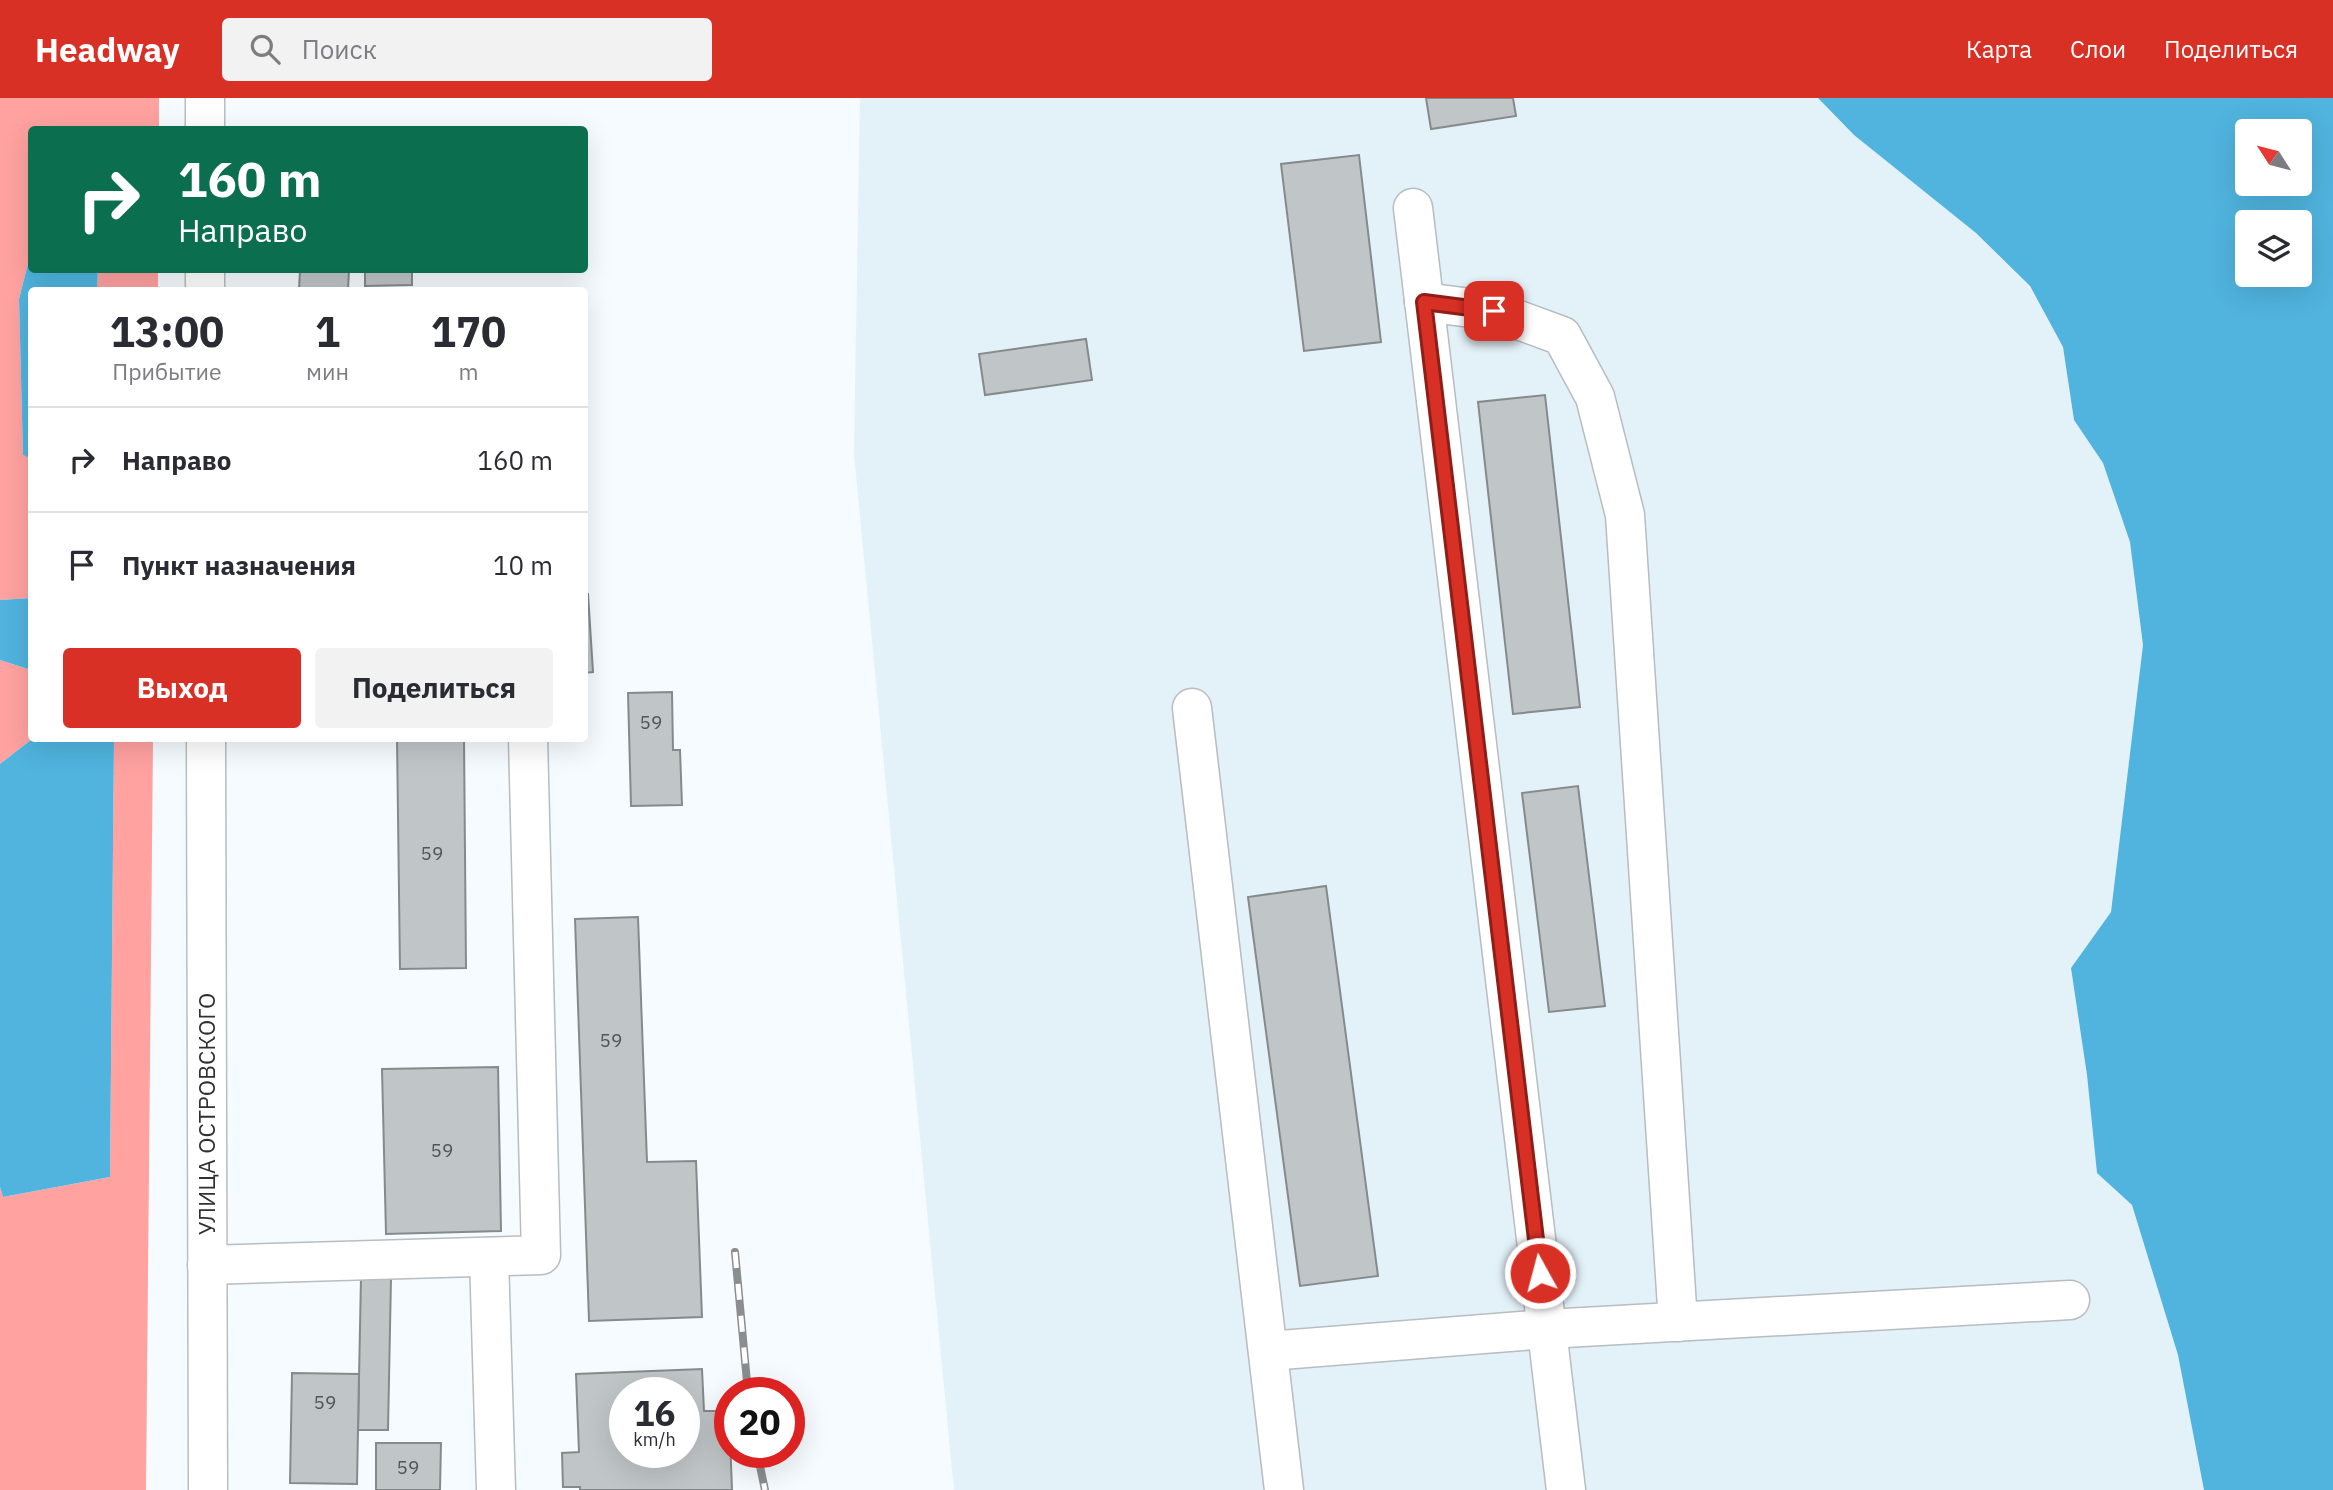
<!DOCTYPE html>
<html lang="ru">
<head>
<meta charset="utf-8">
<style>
	body { margin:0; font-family:"IBM Plex Sans",sans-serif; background:#f2f2f3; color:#2b2b33; height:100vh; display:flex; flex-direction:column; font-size:26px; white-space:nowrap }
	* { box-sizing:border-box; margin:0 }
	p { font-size:23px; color:#7c7c81 }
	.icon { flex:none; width:38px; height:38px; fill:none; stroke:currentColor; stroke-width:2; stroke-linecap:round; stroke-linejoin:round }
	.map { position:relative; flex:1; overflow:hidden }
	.panel { position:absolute; left:28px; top:189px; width:560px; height:455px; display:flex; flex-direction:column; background:#fff; border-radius:7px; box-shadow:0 7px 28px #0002 }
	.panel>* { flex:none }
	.banner { position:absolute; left:28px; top:28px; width:560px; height:147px; border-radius:7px; box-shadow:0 7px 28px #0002; background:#0b6e4f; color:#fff; overflow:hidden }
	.needle { width:46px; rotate:306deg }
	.controls { position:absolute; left:2235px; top:21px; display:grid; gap:14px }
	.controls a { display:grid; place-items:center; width:77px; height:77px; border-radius:7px; background:#fff; box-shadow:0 7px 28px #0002; font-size:35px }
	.speed { position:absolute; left:609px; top:1279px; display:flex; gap:14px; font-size:35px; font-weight:700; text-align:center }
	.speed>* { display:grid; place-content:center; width:91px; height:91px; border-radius:50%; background:#fff; box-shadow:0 7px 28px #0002; line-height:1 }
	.speed small { font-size:18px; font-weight:400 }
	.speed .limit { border:10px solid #d22; background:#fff; color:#111 }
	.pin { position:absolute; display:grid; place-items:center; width:60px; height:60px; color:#fff; margin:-30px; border-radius:14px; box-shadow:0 4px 10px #0006 }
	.me { position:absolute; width:77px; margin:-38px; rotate:353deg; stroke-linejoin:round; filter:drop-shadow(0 0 5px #0008) }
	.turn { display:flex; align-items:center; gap:24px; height:147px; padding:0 35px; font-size:32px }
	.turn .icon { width:91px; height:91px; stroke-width:2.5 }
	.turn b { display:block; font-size:49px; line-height:60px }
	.eta { display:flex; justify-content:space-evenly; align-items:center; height:119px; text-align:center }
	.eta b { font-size:42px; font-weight:700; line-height:49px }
	.primary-button { display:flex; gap:14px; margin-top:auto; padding:14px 35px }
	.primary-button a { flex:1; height:80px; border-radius:7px; background:#d93025; color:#fff; font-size:28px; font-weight:700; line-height:80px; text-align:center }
	.primary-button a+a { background:#f2f2f3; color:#2b2b33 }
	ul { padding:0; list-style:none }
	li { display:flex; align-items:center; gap:21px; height:105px; padding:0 35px; border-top:2px solid #e1e1e2 }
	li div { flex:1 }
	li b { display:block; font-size:26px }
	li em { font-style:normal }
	header { display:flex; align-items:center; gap:42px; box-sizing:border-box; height:98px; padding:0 35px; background:#d93025; color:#fff }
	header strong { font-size:33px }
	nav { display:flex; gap:38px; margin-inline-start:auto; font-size:24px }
	.search { width:490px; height:63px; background:#f2f2f3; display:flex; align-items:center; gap:18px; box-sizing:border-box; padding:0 24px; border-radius:7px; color:#7c7c81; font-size:26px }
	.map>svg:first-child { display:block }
	.built { fill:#e3f1f8 }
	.forest { fill:#ffa2a0 }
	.water { fill:#50b4de; fill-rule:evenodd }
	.building { fill:#c0c5c8; stroke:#858a8d; stroke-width:2; fill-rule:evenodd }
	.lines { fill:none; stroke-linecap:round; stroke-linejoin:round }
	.minor-casing { stroke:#b7bdc0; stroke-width:41 }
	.major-casing { stroke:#b7bdc0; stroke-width:41 }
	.minor { stroke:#fff; stroke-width:38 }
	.major { stroke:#fff; stroke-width:38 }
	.rail-casing { stroke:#8b8e90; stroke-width:8 }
	.rail { stroke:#fff; stroke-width:5; stroke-dasharray:16; stroke-linecap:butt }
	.route-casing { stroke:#8d1f18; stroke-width:18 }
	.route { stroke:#d93025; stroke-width:12 }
	.labels { text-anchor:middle; stroke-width:7; stroke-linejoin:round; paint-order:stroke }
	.number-label { font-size:19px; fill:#525557 }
	.street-label { font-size:23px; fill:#2e3031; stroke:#fff }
</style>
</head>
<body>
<header>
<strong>Headway</strong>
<div class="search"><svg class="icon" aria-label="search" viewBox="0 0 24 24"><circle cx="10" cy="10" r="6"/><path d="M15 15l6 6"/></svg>Поиск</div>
<nav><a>Карта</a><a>Слои</a><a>Поделиться</a></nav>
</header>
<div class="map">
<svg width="2333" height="1392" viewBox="0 0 2333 1392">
	<rect width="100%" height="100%" fill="#f5fbfe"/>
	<path class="built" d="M 860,0 L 1818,0 L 1854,37 L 1976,135 L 2029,188 L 2063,249 L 2074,322 L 2103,365 L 2130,444 L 2143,547 L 2111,814 L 2071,870 L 2087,977 L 2097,1075 L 2132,1107 L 2178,1257 L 2204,1392 L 954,1392 L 854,356 Z"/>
	<g class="forest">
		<path d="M 0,0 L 159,0 L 159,31 L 32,32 L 31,154 L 19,201 L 23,357 L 32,361 L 31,500 L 0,502 Z"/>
		<path d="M 98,172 L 158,172 L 158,192 L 97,192 Z"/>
		<path d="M 0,562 L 31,572 L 32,641 L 0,666 Z"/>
		<path d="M 114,641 L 153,641 L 146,1392 L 0,1392 L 0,1089 L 3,1099 L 110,1079 Z"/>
	</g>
	<g class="water">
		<path d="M 1818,0 L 2333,0 L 2333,1392 L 2204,1392 L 2178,1257 L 2132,1107 L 2097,1075 L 2087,977 L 2071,870 L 2111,814 L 2143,547 L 2130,444 L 2103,365 L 2074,322 L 2063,249 L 2030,188 L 1976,135 L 1854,37 ZM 2247,33 L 2300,33 L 2300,86 L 2247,86 ZM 2247,124 L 2300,124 L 2300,177 L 2247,177 Z"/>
		<path d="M 31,154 L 32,172 L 98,172 L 97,192 L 32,192 L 31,361 L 23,357 L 19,201 Z"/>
		<path d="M 31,500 L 32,500 L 31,572 L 0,562 L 0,502 Z"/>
		<path d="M 32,641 L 114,641 L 110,1079 L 3,1099 L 0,1089 L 0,666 Z"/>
	</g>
	<g class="building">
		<path d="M 1426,0 L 1513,0 L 1516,18 L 1431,31 Z"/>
		<path d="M 1359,57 L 1381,244 L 1304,253 L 1281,66 Z"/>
		<path d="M 300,172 L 349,172 L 348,192 L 299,192 Z"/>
		<path d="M 365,172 L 412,172 L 412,187 L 365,188 Z"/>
		<path d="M 1086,241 L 1092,282 L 985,297 L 979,256 Z"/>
		<path d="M 1545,297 L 1580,609 L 1513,616 L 1478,304 Z"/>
		<path d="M 588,496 L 593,574 L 584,575 L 584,497 Z"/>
		<path d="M 672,594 L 673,652 L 680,652 L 682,707 L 631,708 L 628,595 Z"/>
		<path d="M 397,640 L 464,640 L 466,870 L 400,871 Z"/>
		<path d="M 1578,688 L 1605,908 L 1549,914 L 1522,695 Z"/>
		<path d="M 1326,788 L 1378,1178 L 1300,1188 L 1248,799 Z"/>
		<path d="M 638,819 L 647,1064 L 696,1063 L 702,1219 L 589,1223 L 575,821 Z"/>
		<path d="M 498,969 L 501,1133 L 386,1136 L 382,971 Z"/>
		<path d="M 361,1179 L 391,1180 L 388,1332 L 358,1332 Z"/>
		<path d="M 702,1271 L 704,1313 L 729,1313 L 732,1392 L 580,1392 L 580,1389 L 563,1389 L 562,1355 L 579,1354 L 576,1276 ZM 625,1295 L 684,1295 L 684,1354 L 625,1354 Z"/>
		<path d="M 292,1275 L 359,1276 L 357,1386 L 290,1385 Z"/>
		<path d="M 376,1345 L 441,1345 L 440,1392 L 376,1392 Z"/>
	</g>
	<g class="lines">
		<g class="minor-casing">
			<g id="minor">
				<path d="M 1413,110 L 1566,1392"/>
				<path d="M 1424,204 L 1494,213 L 1562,238 L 1595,299 L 1625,417 L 1678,1224"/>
				<path d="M 1192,610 L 1284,1392"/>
				<path d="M 489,1159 L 496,1392"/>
				<path d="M 207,1167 L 541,1157 L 528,640"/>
				<path d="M 1268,1253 L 1547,1231 L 2070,1202"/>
			</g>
		</g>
		<g class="major-casing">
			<g id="major">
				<path d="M 205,0 L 205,32"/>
				<path d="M 205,172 L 205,192"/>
				<path d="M 206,640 L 208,1392"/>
			</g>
		</g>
		<use href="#minor" class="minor"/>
		<use href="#major" class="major"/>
		<g class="rail-casing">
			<g id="rail">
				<path d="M 735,1154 L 748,1295"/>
				<path d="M 757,1354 L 765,1392"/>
			</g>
		</g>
		<use href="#rail" class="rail"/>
	</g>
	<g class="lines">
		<g class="route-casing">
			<path id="route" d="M 1494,213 L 1424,204 L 1540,1175"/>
		</g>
		<use href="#route" class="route"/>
	</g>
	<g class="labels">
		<g class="number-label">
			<text x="651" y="631">59</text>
			<text x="432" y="762">59</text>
			<text x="611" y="949">59</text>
			<text x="442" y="1059">59</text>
			<text x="325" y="1311">59</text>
			<text x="408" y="1376">59</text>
		</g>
		<g class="street-label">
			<text transform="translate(207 1016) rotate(-90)" y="8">УЛИЦА ОСТРОВСКОГО</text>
		</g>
	</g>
</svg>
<div class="controls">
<a><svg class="needle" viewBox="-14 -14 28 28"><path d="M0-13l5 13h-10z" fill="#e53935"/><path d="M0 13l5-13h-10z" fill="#7c7c81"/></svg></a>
<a><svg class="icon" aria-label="layers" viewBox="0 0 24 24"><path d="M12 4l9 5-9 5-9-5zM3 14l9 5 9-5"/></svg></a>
</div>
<div class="speed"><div>16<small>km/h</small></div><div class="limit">20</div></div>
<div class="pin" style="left:1494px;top:213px;background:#d93025"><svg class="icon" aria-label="arrive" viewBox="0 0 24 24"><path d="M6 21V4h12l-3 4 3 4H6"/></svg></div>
<svg class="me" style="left:1540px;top:1175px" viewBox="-20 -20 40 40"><circle r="17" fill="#d93025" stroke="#fff" stroke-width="3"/><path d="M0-11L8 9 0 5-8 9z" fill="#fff"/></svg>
<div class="banner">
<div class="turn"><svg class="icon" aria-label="right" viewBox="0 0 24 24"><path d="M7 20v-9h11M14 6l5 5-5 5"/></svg><div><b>160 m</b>Направо</div></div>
</div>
<section class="panel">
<div class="eta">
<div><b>13:00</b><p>Прибытие</p></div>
<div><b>1</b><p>мин</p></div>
<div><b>170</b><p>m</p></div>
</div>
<ul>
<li><svg class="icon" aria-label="right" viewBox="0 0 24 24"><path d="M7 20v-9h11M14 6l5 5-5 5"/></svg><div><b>Направо</b></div><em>160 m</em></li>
<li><svg class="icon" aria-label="arrive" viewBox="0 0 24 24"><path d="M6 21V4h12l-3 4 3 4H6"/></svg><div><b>Пункт назначения</b></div><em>10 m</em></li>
</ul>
<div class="primary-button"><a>Выход</a><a>Поделиться</a></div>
</section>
</div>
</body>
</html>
